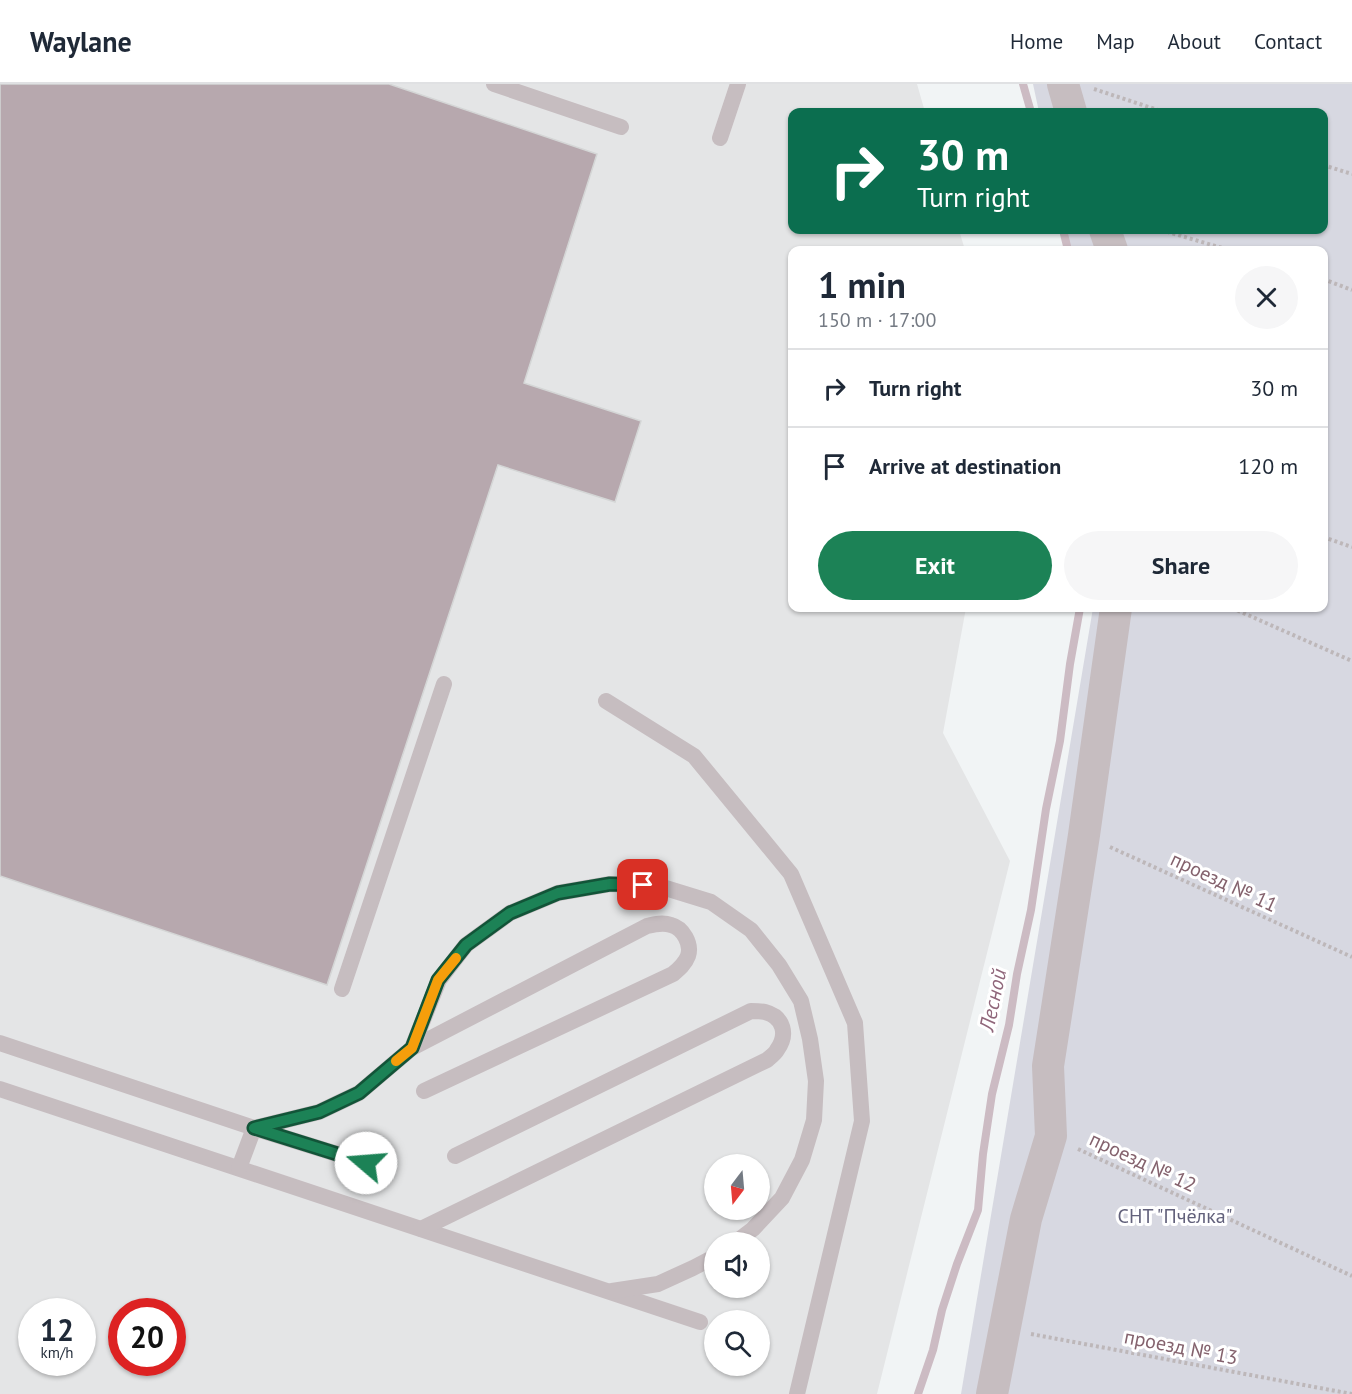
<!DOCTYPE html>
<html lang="en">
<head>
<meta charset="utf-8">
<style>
	body { margin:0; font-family:"PT Sans",sans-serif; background:#f6f6f7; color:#1f2937; height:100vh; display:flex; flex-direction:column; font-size:22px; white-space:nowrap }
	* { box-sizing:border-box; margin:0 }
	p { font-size:20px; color:#747a83 }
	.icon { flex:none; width:33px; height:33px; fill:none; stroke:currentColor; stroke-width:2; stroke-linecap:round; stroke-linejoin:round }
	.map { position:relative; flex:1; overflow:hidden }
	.panel { position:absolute; left:788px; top:162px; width:540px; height:366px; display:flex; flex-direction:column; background:#fff; border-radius:12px; box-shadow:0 2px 4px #0004 }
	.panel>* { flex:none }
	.banner { position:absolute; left:788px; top:24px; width:540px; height:126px; border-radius:12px; box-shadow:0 2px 4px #0004; background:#0b6e4f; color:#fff; overflow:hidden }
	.needle { width:39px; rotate:196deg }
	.buttons { position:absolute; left:704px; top:1070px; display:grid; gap:12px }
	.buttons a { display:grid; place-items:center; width:66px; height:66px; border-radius:50%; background:#fff; box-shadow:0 2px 4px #0004; font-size:30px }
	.speed { position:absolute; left:18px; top:1214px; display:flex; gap:12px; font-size:30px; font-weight:700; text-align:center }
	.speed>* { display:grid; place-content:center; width:78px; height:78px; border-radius:50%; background:#fff; box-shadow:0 2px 4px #0004; line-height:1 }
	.speed small { font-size:15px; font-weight:400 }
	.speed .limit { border:9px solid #d22; background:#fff; color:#111 }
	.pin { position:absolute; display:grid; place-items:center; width:51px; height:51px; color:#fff; margin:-26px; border-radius:12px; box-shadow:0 3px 9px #0006 }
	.me { position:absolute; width:66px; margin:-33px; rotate:288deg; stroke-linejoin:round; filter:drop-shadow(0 0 4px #0008) }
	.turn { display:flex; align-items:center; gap:21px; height:126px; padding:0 30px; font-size:27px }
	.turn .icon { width:78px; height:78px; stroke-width:2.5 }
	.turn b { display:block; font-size:42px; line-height:51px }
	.round { display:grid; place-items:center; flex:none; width:63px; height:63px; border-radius:32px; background:#f6f6f7 }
	.overview { display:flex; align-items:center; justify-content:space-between; height:102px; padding:0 30px }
	h1 { font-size:36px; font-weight:600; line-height:45px }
	.button { display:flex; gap:12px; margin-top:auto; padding:12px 30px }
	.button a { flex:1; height:69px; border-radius:36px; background:#1c8256; color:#fff; font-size:24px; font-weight:600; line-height:69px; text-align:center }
	.button a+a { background:#f6f6f7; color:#1f2937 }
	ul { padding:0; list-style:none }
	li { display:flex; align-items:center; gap:18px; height:78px; padding:0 30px; border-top:2px solid #e0e1e3 }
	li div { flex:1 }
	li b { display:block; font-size:22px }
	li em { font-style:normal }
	header { display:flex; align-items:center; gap:36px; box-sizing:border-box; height:84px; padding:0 30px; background:#fff; border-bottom:2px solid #e0e1e3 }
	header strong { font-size:28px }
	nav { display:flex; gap:33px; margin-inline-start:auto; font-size:21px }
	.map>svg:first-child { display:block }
	.built { fill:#e4e5e6; fill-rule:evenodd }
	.green { fill:#d7d8e1 }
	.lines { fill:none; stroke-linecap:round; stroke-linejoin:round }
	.stream { stroke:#ccbbc3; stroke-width:8 }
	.building { fill:#b7a8ae; stroke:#d4d6d6; stroke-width:1.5 }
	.path { stroke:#bdb7b9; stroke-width:4; stroke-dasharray:3 3; stroke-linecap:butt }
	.service { stroke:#c6bdc0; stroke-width:16 }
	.minor { stroke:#c6bdc0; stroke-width:32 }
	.route-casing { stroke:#125438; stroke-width:15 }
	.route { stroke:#1c8256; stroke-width:10 }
	.slow { stroke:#f59e0b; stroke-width:10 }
	.labels { text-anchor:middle; stroke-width:6; stroke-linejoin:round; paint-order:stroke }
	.street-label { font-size:20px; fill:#84626d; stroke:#fff }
	.park-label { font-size:20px; fill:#62617b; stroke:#fff }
	.water-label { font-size:21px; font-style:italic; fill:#90677b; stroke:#fff }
</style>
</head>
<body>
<header>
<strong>Waylane</strong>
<nav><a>Home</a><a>Map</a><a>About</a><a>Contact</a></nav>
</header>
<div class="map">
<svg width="1352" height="1310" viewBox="0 0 1352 1310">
	<rect width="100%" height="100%" fill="#f1f4f5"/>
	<path class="built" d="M 0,0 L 917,0 L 925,28 L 792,28 L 792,146 L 959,146 L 965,166 L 792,166 L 792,524 L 966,524 L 943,649 L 1010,777 L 877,1310 L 0,1310 ZM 714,1080 L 759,1080 L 759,1125 L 714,1125 ZM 714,1158 L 759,1158 L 759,1203 L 714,1203 ZM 32,1227 L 82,1227 L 82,1278 L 32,1278 ZM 122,1227 L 172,1227 L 172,1278 L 122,1278 ZM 714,1236 L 759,1236 L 759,1281 L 714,1281 Z"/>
	<path class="green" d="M 1033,0 L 1352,0 L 1352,1310 L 961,1310 L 1093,524 L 1323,524 L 1323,166 L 1070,166 L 1065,146 L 1323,146 L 1323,28 L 1039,28 Z"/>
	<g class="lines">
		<g class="stream">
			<path d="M 1023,0 L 1031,28"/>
			<path d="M 1063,146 L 1068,166"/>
			<path d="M 918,1310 L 933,1266 L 942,1226 L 957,1180 L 978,1126 L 983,1070 L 992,1010 L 1009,941 L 1017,890 L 1031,826 L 1046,725 L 1060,657 L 1070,580 L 1080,524"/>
		</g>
	</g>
	<path class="building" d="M 0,0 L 389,0 L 597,70 L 524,299 L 641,337 L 615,418 L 498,381 L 327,901 L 0,792 Z"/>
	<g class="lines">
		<g class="path">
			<path d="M 1094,5 L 1164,28"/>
			<path d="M 1323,81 L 1352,90"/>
			<path d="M 1161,146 L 1229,166"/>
			<path d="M 1323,195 L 1352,206"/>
			<path d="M 1323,453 L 1352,463"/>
			<path d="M 1232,524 L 1352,577"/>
			<path d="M 1110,763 L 1352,873"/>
			<path d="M 1078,1065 L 1352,1192"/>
			<path d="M 1031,1250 L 1352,1310"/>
		</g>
		<g class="service">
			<path d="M 494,0 L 621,43"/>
			<path d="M 720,54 L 738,0"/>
			<path d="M 606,617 L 694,672 L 791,790 L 855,939 L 862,1037 L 797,1310"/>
			<path d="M 342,905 L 444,600"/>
			<path d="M 0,959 L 254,1044 L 366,1079"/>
			<path d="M 412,964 L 439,896 L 466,861 L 510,829 L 558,809 L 610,800 L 659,802 L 711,818 L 751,846 L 779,881 L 801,917 L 810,955 L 816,997 L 814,1036 L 802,1076 L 782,1114 L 753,1145 L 736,1158"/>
			<path d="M 0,1005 L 700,1238"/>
			<path d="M 239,1084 L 254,1044 L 319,1028 L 359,1009 L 412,964 L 647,842 C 655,840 663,838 671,841 C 683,844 692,860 688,872 C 685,880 679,885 673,890 L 424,1007"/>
			<path d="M 421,1145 L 767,976 C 770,973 775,970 777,966 C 788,951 784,933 765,928 C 761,927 755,927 751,927 L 455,1072"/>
			<path d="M 612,1207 L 658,1200 L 693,1184 L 714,1173"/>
		</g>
		<g class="minor">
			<path d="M 1063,0 L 1071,28"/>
			<path d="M 1105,146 L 1112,166"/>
			<path d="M 992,1310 L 1026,1135 L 1051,1052 L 1048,982 L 1084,751 L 1116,524"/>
		</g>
	</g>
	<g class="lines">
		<g class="route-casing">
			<path id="route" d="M 366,1079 L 254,1044 L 319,1028 L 359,1009 L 412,964 L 438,896 L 466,861 L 510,829 L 558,809 L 610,800 L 643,801"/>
		</g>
		<use href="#route" class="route"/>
		<path class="slow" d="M 396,977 L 412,964 L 438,896 L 456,874"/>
	</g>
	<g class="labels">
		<g class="street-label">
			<text transform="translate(1224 798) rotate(25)" y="7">проезд № 11</text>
			<text transform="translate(1143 1078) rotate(25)" y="7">проезд № 12</text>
			<text transform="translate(1181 1263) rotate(11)" y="7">проезд № 13</text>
		</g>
		<g class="park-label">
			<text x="1175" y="1139">СНТ "Пчёлка"</text>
		</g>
		<g class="water-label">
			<text transform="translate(993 916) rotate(-78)" y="7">Лесной</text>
		</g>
	</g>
</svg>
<div class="buttons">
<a><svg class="needle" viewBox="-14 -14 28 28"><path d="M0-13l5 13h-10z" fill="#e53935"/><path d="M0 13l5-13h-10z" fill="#747a83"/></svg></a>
<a><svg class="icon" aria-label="sound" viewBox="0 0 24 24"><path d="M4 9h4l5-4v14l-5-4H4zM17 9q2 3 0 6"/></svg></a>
<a><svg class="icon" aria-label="search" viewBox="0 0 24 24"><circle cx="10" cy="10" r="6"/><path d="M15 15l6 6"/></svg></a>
</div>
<div class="speed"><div>12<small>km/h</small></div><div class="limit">20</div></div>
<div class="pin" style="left:643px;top:801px;background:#d93025"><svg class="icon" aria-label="arrive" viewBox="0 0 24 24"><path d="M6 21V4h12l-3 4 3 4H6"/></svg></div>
<svg class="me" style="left:366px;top:1079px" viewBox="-20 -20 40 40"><circle r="19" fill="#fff"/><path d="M0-13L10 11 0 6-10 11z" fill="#1c8256"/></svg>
<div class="banner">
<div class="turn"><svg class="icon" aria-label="right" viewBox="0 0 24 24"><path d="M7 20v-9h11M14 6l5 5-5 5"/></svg><div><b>30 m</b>Turn right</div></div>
</div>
<section class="panel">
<div class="overview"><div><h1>1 min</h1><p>150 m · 17:00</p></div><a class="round"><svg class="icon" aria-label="close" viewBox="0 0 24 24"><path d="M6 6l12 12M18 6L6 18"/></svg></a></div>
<ul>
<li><svg class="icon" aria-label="right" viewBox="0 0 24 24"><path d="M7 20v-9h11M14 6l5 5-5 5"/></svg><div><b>Turn right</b></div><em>30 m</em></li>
<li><svg class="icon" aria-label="arrive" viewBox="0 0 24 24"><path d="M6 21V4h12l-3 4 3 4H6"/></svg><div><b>Arrive at destination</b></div><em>120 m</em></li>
</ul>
<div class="button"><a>Exit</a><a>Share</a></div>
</section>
</div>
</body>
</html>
